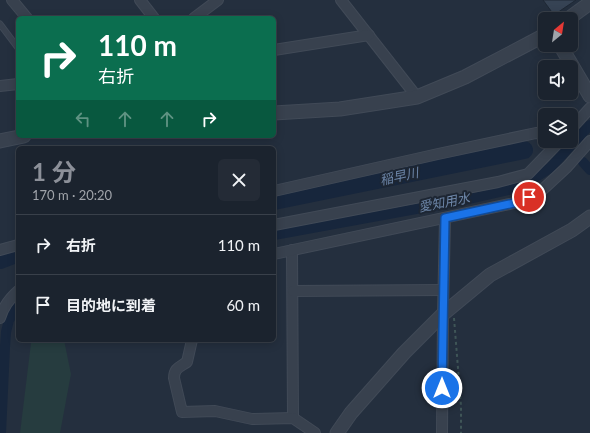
<!DOCTYPE html>
<html lang="ja">
<head>
<meta charset="utf-8">
<style>
	body { margin:0; font-family:Lato,"Noto Sans JP",sans-serif; background:#242b36; color:#f1f3f6; height:100vh; display:flex; flex-direction:column; font-size:15px; white-space:nowrap }
	* { box-sizing:border-box; margin:0 }
	p { font-size:13px; color:#a0a4aa }
	.icon { flex:none; width:22px; height:22px; fill:none; stroke:currentColor; stroke-width:2; stroke-linecap:round; stroke-linejoin:round }
	.map { position:relative; flex:1; overflow:hidden }
	.sheet { position:absolute; left:16px; top:146px; width:260px; height:196px; display:flex; flex-direction:column; background:#1b232e; border-radius:6px; box-shadow:0 2px 10px #0003,0 0 0 1px #39404a }
	.sheet>* { flex:none }
	.top-card { position:absolute; left:16px; top:16px; width:260px; height:122px; border-radius:6px; box-shadow:0 2px 10px #0003,0 0 0 1px #39404a; background:#0b6e4f; color:#fff; overflow:hidden }
	.needle { width:26px; rotate:30deg }
	.fabs { position:absolute; left:538px; top:12px; display:grid; gap:8px }
	.fabs a { display:grid; place-items:center; width:40px; height:40px; border-radius:6px; background:#1b232e; box-shadow:0 2px 10px #0003,0 0 0 1px #39404a; font-size:20px }
	.pin { position:absolute; display:grid; place-items:center; width:34px; height:34px; color:#fff; margin:-17px; border:2px solid #fff; border-radius:50%; box-shadow:0 1px 4px #0007 }
	.me { position:absolute; width:44px; margin:-22px; rotate:0deg; stroke-linejoin:round; filter:drop-shadow(0 0 3px #0008) }
	.turn { display:flex; align-items:center; gap:14px; height:84px; padding:0 16px; font-size:18px }
	.turn .icon { width:52px; height:52px; stroke-width:2.5 }
	.turn b { display:block; font-size:28px; line-height:34px }
	.lanes { display:flex; align-items:center; height:38px; padding:0 16px; background:#0003; justify-content:center; gap:20px; direction:ltr }
	.lanes .off { opacity:.35 }
	.round { display:grid; place-items:center; flex:none; width:42px; height:42px; border-radius:6px; background:#242b36 }
	.summary { display:flex; align-items:center; justify-content:space-between; height:68px; padding:0 16px }
	h1 { font-size:24px; font-weight:700; line-height:30px; color:#8c9099 }
	ul { padding:0; list-style:none }
	li { display:flex; align-items:center; gap:12px; height:60px; padding:0 16px; border-top:1px solid #39404a }
	li div { flex:1 }
	li b { display:block; font-size:15px }
	li em { font-style:normal }
	.map>svg:first-child { display:block }
	.green { fill:#263c3f }
	.lines { fill:none; stroke-linecap:round; stroke-linejoin:round }
	.canal { stroke:#17263c; stroke-width:10 }
	.river { stroke:#17263c; stroke-width:18 }
	.building { fill:#364354; stroke:#1f2835 }
	.service-casing { stroke:#414a57; stroke-width:7 }
	.minor-casing { stroke:#414a57; stroke-width:12 }
	.tertiary-casing { stroke:#414a57; stroke-width:15 }
	.path { stroke:#3f5557; stroke-width:2; stroke-dasharray:3 3; stroke-linecap:butt }
	.service { stroke:#38414e; stroke-width:5 }
	.minor { stroke:#38414e; stroke-width:10 }
	.tertiary { stroke:#38414e; stroke-width:13 }
	.route-casing { stroke:#114b97; stroke-width:10 }
	.route { stroke:#1a73e8; stroke-width:7 }
	.labels { text-anchor:middle; stroke-width:4; stroke-linejoin:round; paint-order:stroke }
	.water-label { font-size:13px; font-style:italic; fill:#6d86a8; stroke:#1d2633 }
</style>
</head>
<body>
<div class="map">
<svg width="590" height="433" viewBox="0 0 590 433">
	<rect width="100%" height="100%" fill="#242f3e"/>
	<path class="green" d="M 34,340 L 64,340 L 71,374 L 60,433 L 20,433 L 31,343 Z"/>
	<g class="lines">
		<g class="canal">
			<path d="M 583,162 L 590,170"/>
			<path d="M 274,235 L 465,200 L 521,187 L 550,168 L 590,125"/>
			<path d="M 1,433 L 5,347 L 6,332 L 9,320 L 18,306"/>
		</g>
		<g class="river">
			<path d="M 274,201 L 524,150"/>
			<path d="M 0,260 L 18,253"/>
		</g>
	</g>
	<path class="building" d="M 543,0 L 576,0 L 554,15 Z"/>
	<g class="lines">
		<g class="service-casing">
			<path id="service" d="M 0,24 L 18,48"/>
		</g>
		<g class="minor-casing">
			<g id="minor">
				<path d="M 12,0 L 27,18"/>
				<path d="M 140,0 L 154,18"/>
				<path d="M 341,0 L 417,97"/>
				<path d="M 194,18 L 218,0"/>
				<path d="M 274,50 L 369,35"/>
				<path d="M 0,86 L 18,84"/>
				<path d="M 571,129 L 590,108"/>
				<path d="M 274,191 L 438,154 L 536,133 L 545,134"/>
				<path d="M 274,225 L 498,182 L 528,174 L 560,141"/>
				<path d="M 0,250 L 18,245"/>
				<path d="M 292,250 L 293,418"/>
				<path d="M 274,254 L 519,202 L 540,192 L 567,167 L 590,141"/>
				<path d="M 293,291 L 443,290"/>
				<path d="M 0,318 C 3,308 10,298 18,291"/>
				<path d="M 192,340 L 187,362 C 180,367 174,368 174,378 L 182,412 L 215,411 L 252,419 L 293,418 L 315,433"/>
				<path d="M 442,433 L 443,314 L 445,218"/>
			</g>
		</g>
		<g class="tertiary-casing">
			<g id="tertiary">
				<path d="M 568,19 L 590,3"/>
				<path d="M 560,45 L 590,96"/>
				<path d="M 274,113 L 340,109 L 417,97 L 465,77 L 545,35"/>
				<path d="M 0,141 L 24,136"/>
				<path d="M 337,433 L 351,413 L 404,353 L 443,314 L 490,275 L 572,230 L 590,217"/>
			</g>
		</g>
		<path class="path" d="M 454,318 L 461,406 L 461,433"/>
		<use href="#service" class="service"/>
		<use href="#minor" class="minor"/>
		<use href="#tertiary" class="tertiary"/>
	</g>
	<g class="lines">
		<g class="route-casing">
			<path id="route" d="M 442,388 L 445,218 L 519,202 L 529,197"/>
		</g>
		<use href="#route" class="route"/>
	</g>
	<g class="labels">
		<g class="water-label">
			<text transform="translate(399 176) rotate(-12)" y="5">稲早川</text>
			<text transform="translate(444 202) rotate(-11)" y="5">愛知用水</text>
		</g>
	</g>
</svg>
<div class="fabs">
<a><svg class="needle" viewBox="-14 -14 28 28"><path d="M0-13l5 13h-10z" fill="#e53935"/><path d="M0 13l5-13h-10z" fill="#a0a4aa"/></svg></a>
<a><svg class="icon" aria-label="sound" viewBox="0 0 24 24"><path d="M4 9h4l5-4v14l-5-4H4zM17 9q2 3 0 6"/></svg></a>
<a><svg class="icon" aria-label="layers" viewBox="0 0 24 24"><path d="M12 4l9 5-9 5-9-5zM3 14l9 5 9-5"/></svg></a>
</div>
<div class="pin" style="left:529px;top:197px;background:#d93025"><svg class="icon" aria-label="arrive" viewBox="0 0 24 24"><path d="M6 21V4h12l-3 4 3 4H6"/></svg></div>
<svg class="me" style="left:442px;top:388px" viewBox="-20 -20 40 40"><circle r="17" fill="#1a73e8" stroke="#fff" stroke-width="3"/><path d="M0-11L8 9 0 5-8 9z" fill="#fff"/></svg>
<div class="top-card">
<div class="turn"><svg class="icon" aria-label="right" viewBox="0 0 24 24"><path d="M7 20v-9h11M14 6l5 5-5 5"/></svg><div><b>110 m</b>右折</div></div>
<div class="lanes"><svg class="icon off" aria-label="left" viewBox="0 0 24 24"><path d="M17 20v-9H6M10 6l-5 5 5 5"/></svg><svg class="icon off" aria-label="ahead" viewBox="0 0 24 24"><path d="M12 20V5M6 11l6-6 6 6"/></svg><svg class="icon off" aria-label="ahead" viewBox="0 0 24 24"><path d="M12 20V5M6 11l6-6 6 6"/></svg><svg class="icon" aria-label="right" viewBox="0 0 24 24"><path d="M7 20v-9h11M14 6l5 5-5 5"/></svg></div>
</div>
<section class="sheet">
<div class="summary"><div><h1>1 分</h1><p>170 m · 20:20</p></div><a class="round"><svg class="icon" aria-label="close" viewBox="0 0 24 24"><path d="M6 6l12 12M18 6L6 18"/></svg></a></div>
<ul>
<li><svg class="icon" aria-label="right" viewBox="0 0 24 24"><path d="M7 20v-9h11M14 6l5 5-5 5"/></svg><div><b>右折</b></div><em>110 m</em></li>
<li><svg class="icon" aria-label="arrive" viewBox="0 0 24 24"><path d="M6 21V4h12l-3 4 3 4H6"/></svg><div><b>目的地に到着</b></div><em>60 m</em></li>
</ul>
</section>
</div>
</body>
</html>
